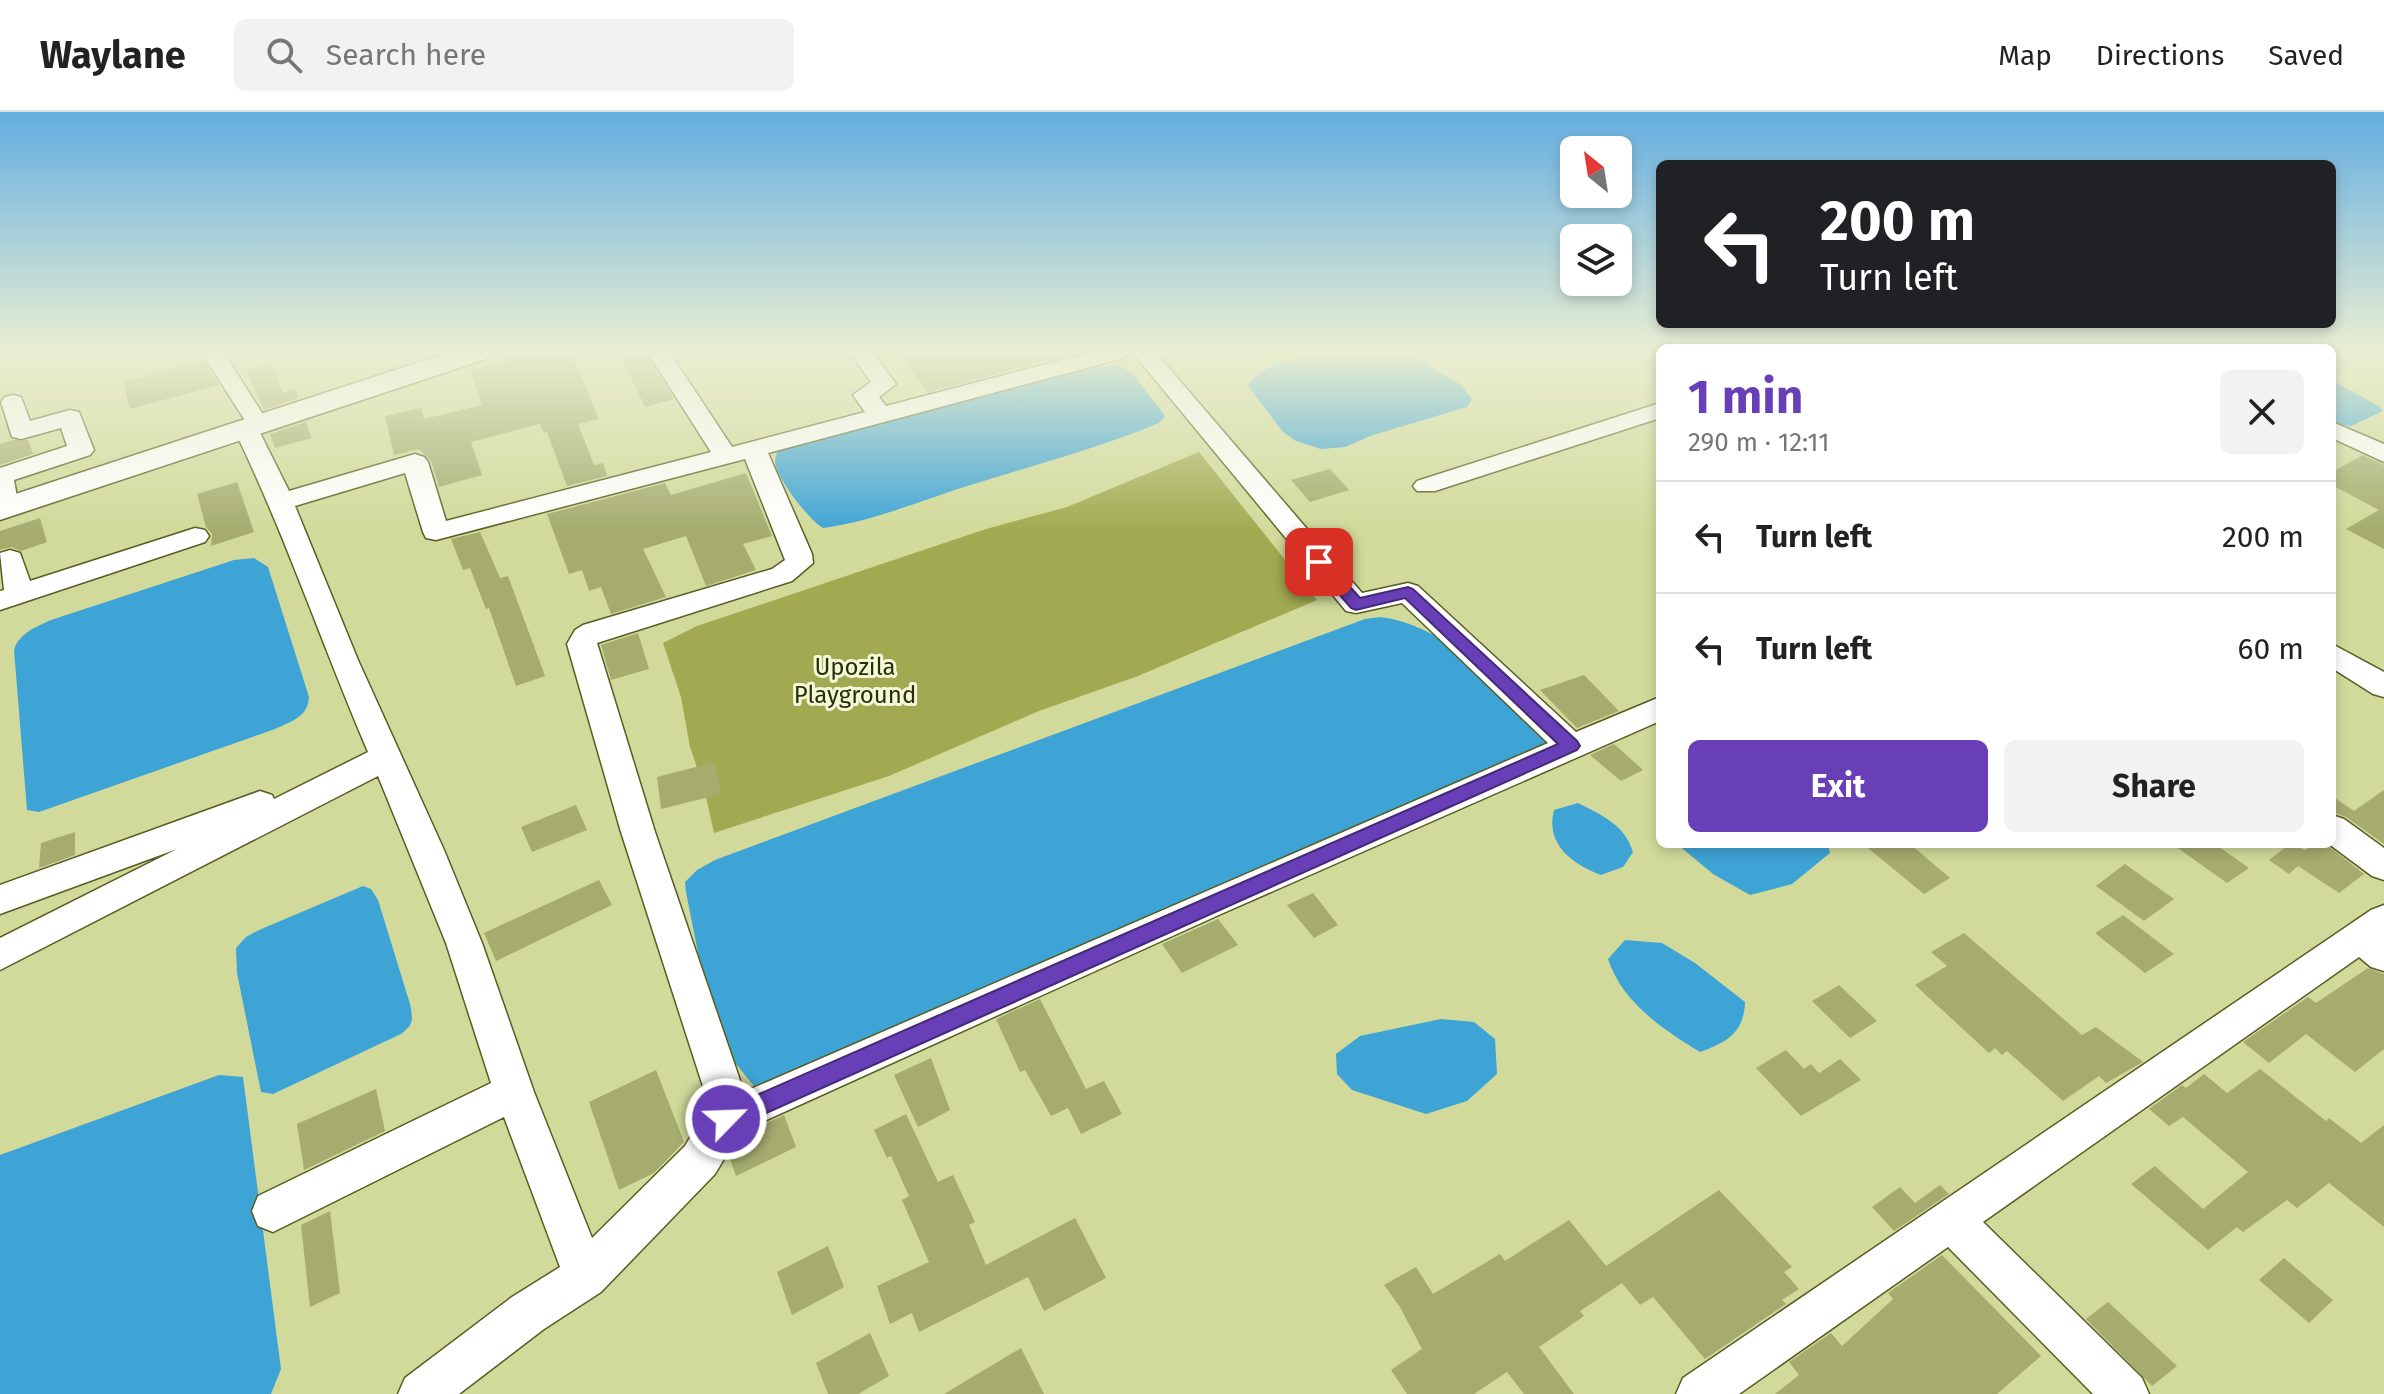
<!DOCTYPE html>
<html lang="en">
<head>
<meta charset="utf-8">
<style>
	body { margin:0; font-family:"Fira Sans",sans-serif; background:#f2f2f2; color:#222; height:100vh; display:flex; flex-direction:column; font-size:30px; white-space:nowrap }
	* { box-sizing:border-box; margin:0 }
	p { font-size:26px; color:#767676 }
	.icon { flex:none; width:44px; height:44px; fill:none; stroke:currentColor; stroke-width:2; stroke-linecap:round; stroke-linejoin:round }
	.map { position:relative; flex:1; overflow:hidden }
	.panel { position:absolute; left:1656px; top:232px; width:680px; height:504px; display:flex; flex-direction:column; background:#fff; border-radius:12px; box-shadow:0 4px 12px #0003 }
	.panel>* { flex:none }
	.guide { position:absolute; left:1656px; top:48px; width:680px; height:168px; border-radius:12px; box-shadow:0 4px 12px #0003; background:#202124; color:#fff; overflow:hidden }
	.needle { width:52px; rotate:330deg }
	.fabs { position:absolute; left:1560px; top:24px; display:grid; gap:16px }
	.fabs a { display:grid; place-items:center; width:72px; height:72px; border-radius:12px; background:#fff; box-shadow:0 4px 12px #0003; font-size:40px }
	.pin { position:absolute; display:grid; place-items:center; width:68px; height:68px; color:#fff; margin:-34px; border-radius:16px; box-shadow:0 4px 12px #0006 }
	.me { position:absolute; width:88px; margin:-44px; rotate:66deg; stroke-linejoin:round; filter:drop-shadow(0 0 6px #0008) }
	.turn { display:flex; align-items:center; gap:28px; height:168px; padding:0 32px; font-size:36px }
	.turn .icon { width:104px; height:104px; stroke-width:2.5 }
	.turn b { display:block; font-size:56px; line-height:68px }
	.round { display:grid; place-items:center; flex:none; width:84px; height:84px; border-radius:12px; background:#f2f2f2 }
	.headline { display:flex; align-items:center; justify-content:space-between; height:136px; padding:0 32px }
	h1 { font-size:48px; font-weight:700; line-height:60px; color:#683fb7 }
	.primary-button { display:flex; gap:16px; margin-top:auto; padding:16px 32px }
	.primary-button a { flex:1; height:92px; border-radius:12px; background:#683fb7; color:#fff; font-size:32px; font-weight:700; line-height:92px; text-align:center }
	.primary-button a+a { background:#f2f2f2; color:#222 }
	ul { padding:0; list-style:none }
	li { display:flex; align-items:center; gap:24px; height:112px; padding:0 32px; border-top:2px solid #e0e0e0 }
	li div { flex:1 }
	li b { display:block; font-size:30px }
	li em { font-style:normal }
	header { display:flex; align-items:center; gap:48px; box-sizing:border-box; height:112px; padding:0 40px; background:#fff; border-bottom:2px solid #e0e0e0 }
	header strong { font-size:38px }
	nav { display:flex; gap:44px; margin-inline-start:auto; font-size:28px }
	.search { width:560px; height:72px; background:#f2f2f2; display:flex; align-items:center; gap:20px; box-sizing:border-box; padding:0 28px; border-radius:12px; color:#767676; font-size:30px }
	.map>svg:first-child { display:block }
	.green { fill:#a1aa50 }
	.water { fill:#3ea4d6 }
	.building { fill:#a5ac6e }
	.lines { fill:none; stroke-linecap:round; stroke-linejoin:round }
	.minor-casing { stroke:#575d20; stroke-width:3 }
	.major-casing { stroke:#575d20; stroke-width:3 }
	.minor { fill:#fff; fill-rule:evenodd }
	.major { fill:#fff; fill-rule:evenodd }
	.route { fill:#683fb7; stroke:#442977; stroke-width:2 }
	.labels { text-anchor:middle; stroke-width:6; stroke-linejoin:round; paint-order:stroke }
	.park-label { font-size:24px; fill:#2a2e05; stroke:#f3f8d8 }
</style>
</head>
<body>
<header>
<strong>Waylane</strong>
<div class="search"><svg class="icon" aria-label="search" viewBox="0 0 24 24"><circle cx="10" cy="10" r="6"/><path d="M15 15l6 6"/></svg>Search here</div>
<nav><a>Map</a><a>Directions</a><a>Saved</a></nav>
</header>
<div class="map">
<svg width="2384" height="1282" viewBox="0 0 2384 1282">
	<rect width="100%" height="100%" fill="#d1da9a"/>
	<path class="green" d="M 1199,340 L 1317,488 L 1138,564 L 1039,599 L 889,664 L 714,721 L 704,676 L 690,635 L 681,585 L 663,531 L 697,514 L 986,417 L 1067,395 Z"/>
	<g class="water">
		<path d="M 1315,241 L 1408,241 L 1461,273 L 1472,287 L 1467,295 L 1373,323 L 1345,335 L 1321,337 L 1296,329 L 1283,320 L 1248,274 C 1256,254 1296,248 1315,241 Z"/>
		<path d="M 1119,253 L 1132,261 L 1165,304 L 1159,311 C 1099,336 1038,352 977,371 C 926,386 876,409 823,416 C 809,408 781,371 776,355 C 774,348 776,342 779,336 L 854,314 L 1092,256 Z"/>
		<path d="M 2332,268 L 2380,295 L 2383,299 L 2351,314 L 2332,312 Z"/>
		<path d="M 254,446 L 268,455 L 309,585 C 308,605 292,609 275,617 L 39,700 L 27,698 L 14,538 C 19,521 36,515 51,508 L 234,448 Z"/>
		<path d="M 1381,505 C 1454,515 1505,582 1552,633 L 783,973 L 754,974 L 731,946 L 700,851 L 686,780 L 685,770 L 697,758 L 715,748 L 1365,507 Z"/>
		<path d="M 1578,691 C 1602,703 1625,713 1633,740 L 1623,755 L 1601,763 C 1572,752 1545,732 1554,698 Z"/>
		<path d="M 1677,732 L 1828,732 L 1830,741 L 1792,772 L 1750,783 L 1713,762 Z"/>
		<path d="M 363,774 L 371,777 L 378,788 L 410,892 C 413,908 414,912 401,922 L 273,982 L 261,980 L 237,861 L 236,836 L 246,825 L 259,818 Z"/>
		<path d="M 1625,828 L 1662,831 L 1695,851 L 1745,890 C 1744,921 1727,930 1700,940 C 1662,917 1622,890 1608,847 Z"/>
		<path d="M 1441,907 L 1474,910 L 1495,927 L 1497,962 L 1467,989 L 1426,1002 L 1352,978 L 1337,962 L 1336,942 L 1360,924 Z"/>
		<path d="M 219,963 L 243,965 L 281,1257 L 271,1282 L 0,1282 L 0,1043 Z"/>
	</g>
	<g class="building">
		<path d="M 507,241 L 571,241 L 599,307 L 578,312 L 594,353 L 603,351 L 607,364 L 567,374 L 547,320 L 544,321 L 540,312 L 471,330 L 482,363 L 439,375 L 431,349 L 419,337 L 394,343 L 385,304 L 421,296 L 424,307 L 482,293 L 471,259 L 510,247 Z"/>
		<path d="M 619,241 L 645,241 L 674,287 L 645,295 Z"/>
		<path d="M 897,241 L 1077,241 L 928,280 Z"/>
		<path d="M 203,248 L 219,273 L 130,297 L 123,270 Z"/>
		<path d="M 272,252 L 283,281 L 295,277 L 298,286 L 264,298 L 246,259 Z"/>
		<path d="M 306,310 L 312,326 L 275,336 L 270,322 Z"/>
		<path d="M 13,328 L 28,328 L 33,342 L 0,353 L 0,332 Z"/>
		<path d="M 2363,343 L 2384,353 L 2384,437 L 2346,417 L 2379,398 L 2332,373 L 2332,360 Z"/>
		<path d="M 1330,357 L 1349,378 L 1310,390 L 1291,368 Z"/>
		<path d="M 746,361 L 772,424 L 743,432 L 756,458 L 706,474 L 686,424 L 643,437 L 666,485 L 611,502 L 601,475 L 589,479 L 582,458 L 569,462 L 547,402 L 665,371 L 671,383 Z"/>
		<path d="M 237,370 L 254,420 L 211,434 L 212,422 L 206,415 L 197,382 Z"/>
		<path d="M 40,406 L 47,430 L 21,439 L 11,435 L 0,438 L 0,419 Z"/>
		<path d="M 480,420 L 500,466 L 508,464 L 545,564 L 516,574 L 489,496 L 486,497 L 470,456 L 463,458 L 451,427 Z"/>
		<path d="M 638,521 L 649,557 L 611,568 L 601,533 Z"/>
		<path d="M 1584,563 L 1619,599 L 1577,616 L 1540,578 Z"/>
		<path d="M 1614,632 L 1643,658 L 1621,669 L 1590,643 Z"/>
		<path d="M 715,650 L 721,682 L 661,697 L 657,665 Z"/>
		<path d="M 2384,678 L 2384,732 L 2346,705 L 2332,700 L 2332,684 L 2354,699 Z"/>
		<path d="M 576,693 L 587,718 L 532,740 L 521,715 Z"/>
		<path d="M 75,720 L 75,743 L 39,756 L 41,731 Z"/>
		<path d="M 1863,732 L 1910,732 L 1950,766 L 1924,782 Z"/>
		<path d="M 2172,732 L 2215,732 L 2249,756 L 2227,771 Z"/>
		<path d="M 2290,732 L 2305,738 L 2316,732 L 2326,732 L 2364,762 L 2339,781 L 2298,754 L 2289,762 L 2269,748 Z"/>
		<path d="M 2125,752 L 2174,787 L 2144,809 L 2096,774 Z"/>
		<path d="M 599,768 L 612,793 L 496,849 L 484,821 Z"/>
		<path d="M 1313,781 L 1338,813 L 1314,826 L 1287,793 Z"/>
		<path d="M 2123,803 L 2174,842 L 2145,861 L 2095,821 Z"/>
		<path d="M 1218,807 L 1238,833 L 1182,861 L 1162,832 Z"/>
		<path d="M 1964,821 L 2082,923 L 2096,915 L 2143,950 L 2106,971 L 2099,964 L 2063,989 L 2007,939 L 2002,943 L 1995,936 L 1989,941 L 1915,873 L 1947,854 L 1931,840 Z"/>
		<path d="M 2368,856 L 2384,862 L 2384,937 L 2355,960 L 2306,922 L 2269,951 L 2243,930 L 2308,885 L 2316,891 Z"/>
		<path d="M 1839,873 L 1877,909 L 1850,926 L 1812,889 Z"/>
		<path d="M 1040,887 L 1086,977 L 1104,969 L 1122,1002 L 1081,1022 L 1068,996 L 1051,1004 L 1025,958 L 1020,960 L 996,907 Z"/>
		<path d="M 1786,938 L 1804,957 L 1811,952 L 1819,961 L 1840,947 L 1861,968 L 1801,1004 L 1756,956 Z"/>
		<path d="M 931,946 L 950,998 L 918,1015 L 894,963 Z"/>
		<path d="M 2260,957 L 2326,1009 L 2329,1006 L 2361,1031 L 2384,1013 L 2384,1115 L 2329,1071 L 2297,1096 L 2287,1088 L 2243,1120 L 2237,1115 L 2208,1138 L 2131,1072 L 2155,1054 L 2203,1097 L 2248,1060 L 2183,1005 L 2169,1014 L 2149,997 L 2182,973 L 2186,976 L 2204,962 L 2227,981 Z"/>
		<path d="M 656,958 L 684,1030 L 654,1061 L 619,1078 L 589,990 Z"/>
		<path d="M 376,977 L 385,1019 L 304,1058 L 297,1012 Z"/>
		<path d="M 906,1002 L 938,1070 L 953,1063 L 975,1110 L 969,1113 L 986,1153 L 1075,1106 L 1106,1166 L 1044,1199 L 1028,1165 L 919,1220 L 912,1201 L 890,1212 L 877,1174 L 929,1150 L 902,1088 L 909,1084 L 891,1044 L 887,1046 L 874,1018 Z"/>
		<path d="M 784,1003 L 796,1035 L 736,1064 L 729,1044 L 742,1022 Z"/>
		<path d="M 1940,1073 L 1949,1082 L 1894,1119 L 1872,1095 L 1900,1075 L 1915,1091 Z"/>
		<path d="M 1719,1078 L 1792,1155 L 1784,1160 L 1799,1177 L 1782,1188 L 1786,1192 L 1705,1247 L 1653,1185 L 1640,1193 L 1622,1171 L 1580,1199 L 1584,1204 L 1539,1235 L 1574,1282 L 1524,1282 L 1507,1260 L 1474,1282 L 1407,1282 L 1391,1258 L 1422,1237 L 1400,1195 L 1384,1173 L 1416,1155 L 1433,1182 L 1500,1142 L 1505,1149 L 1569,1108 L 1606,1154 Z"/>
		<path d="M 330,1099 L 340,1181 L 310,1195 L 301,1113 Z"/>
		<path d="M 828,1134 L 844,1175 L 792,1203 L 777,1160 Z"/>
		<path d="M 1942,1143 L 2041,1244 L 1997,1282 L 1775,1282 L 1799,1263 L 1789,1250 L 1831,1221 L 1842,1234 L 1893,1187 L 1888,1181 Z"/>
		<path d="M 2284,1146 L 2333,1188 L 2309,1211 L 2259,1168 Z"/>
		<path d="M 2108,1190 L 2177,1254 L 2152,1274 L 2086,1207 Z"/>
		<path d="M 870,1221 L 889,1264 L 858,1282 L 828,1282 L 816,1251 Z"/>
		<path d="M 1021,1236 L 1044,1282 L 944,1282 Z"/>
	</g>
	<g class="lines">
		<g class="minor-casing">
			<g id="minor">
				<path d="M 202,241 L 224,241 L 264,304 L 261,309 L 252,311 L 258,317 L 289,379 L 415,342 L 424,345 L 428,350 L 446,409 L 711,340 L 648,241 L 670,241 L 732,335 L 865,300 L 853,283 L 871,270 L 850,241 L 873,241 L 896,272 L 879,285 L 886,294 L 1089,241 L 1127,241 L 1124,246 L 768,341 L 812,442 L 813,451 L 792,469 L 597,531 L 655,720 L 744,980 L 1548,631 L 1402,491 L 1356,501 L 1346,499 L 1133,241 L 1156,241 L 1362,481 L 1408,471 L 1418,474 L 1576,620 L 1660,585 L 1660,609 L 1221,802 L 740,1020 L 715,1062 L 601,1180 L 544,1217 L 459,1282 L 398,1282 L 405,1266 L 512,1185 L 560,1155 L 504,1005 L 273,1120 L 258,1114 L 252,1099 L 258,1084 L 491,971 L 446,831 L 378,664 L 0,858 L 0,826 L 177,737 L 0,802 L 0,773 L 260,679 L 272,683 L 274,687 L 368,640 C 322,533 285,422 234,317 L 237,312 L 246,310 ZM 745,347 L 785,448 L 772,457 L 583,513 L 575,518 L 567,532 L 621,720 L 709,993 L 685,1034 L 592,1126 L 534,980 L 482,831 L 444,738 L 358,548 L 295,394 L 405,361 L 423,420 L 426,426 L 436,428 Z"/>
				<path d="M 13,283 L 21,285 L 30,309 L 70,298 L 79,300 L 94,338 L 90,343 L 14,368 L 17,385 L 13,391 L 0,392 L 0,356 L 67,334 L 61,316 L 21,327 L 12,325 L 1,290 L 5,285 Z"/>
				<path d="M 1660,291 L 1660,306 L 1435,379 L 1417,379 L 1413,374 L 1417,369 Z"/>
				<path d="M 2332,310 L 2384,332 L 2384,350 L 2332,326 Z"/>
				<path d="M 195,416 L 205,418 L 209,424 L 205,430 L 0,498 L 0,479 L 4,478 L 0,441 L 10,438 L 20,441 L 30,469 Z"/>
				<path d="M 2332,532 L 2384,560 L 2384,585 L 2373,582 L 2332,556 Z"/>
				<path d="M 2332,703 L 2344,707 L 2384,736 L 2384,768 L 2372,764 L 2329,732 L 2332,732 Z"/>
				<path d="M 2384,793 L 2384,859 L 2371,855 L 2359,845 L 1983,1110 L 2142,1266 L 2149,1282 L 2093,1282 L 1948,1135 L 1739,1282 L 1676,1282 L 1683,1266 L 2371,798 Z"/>
			</g>
		</g>
		<g class="major-casing">
			<path id="major" d="M 447,241 L 490,241 L 486,247 L 0,408 L 0,387 Z"/>
		</g>
		<use href="#minor" class="minor"/>
		<use href="#major" class="major"/>
	</g>
	<linearGradient id="sky" x2="0" y2="1"><stop stop-color="#64aee1"/><stop offset="0.57" stop-color="#eaeed2"/><stop offset="1" stop-color="#eaeed2" stop-opacity="0"/></linearGradient>
	<rect width="2384" height="420" fill="url(#sky)"/>
	<path class="route" d="M 1319,445 L 1324,446 L 1360,486 L 1408,475 L 1413,477 L 1577,629 L 1580,634 L 1577,638 L 735,1015 L 726,1018 L 718,1015 L 715,1007 L 718,1000 L 1558,632 L 1405,486 L 1356,498 L 1351,496 L 1311,450 Z"/>
	<g class="labels">
		<g class="park-label">
			<text x="855" y="563">Upozila<tspan x="855" dy="28">Playground</tspan></text>
		</g>
	</g>
</svg>
<div class="fabs">
<a><svg class="needle" viewBox="-14 -14 28 28"><path d="M0-13l5 13h-10z" fill="#e53935"/><path d="M0 13l5-13h-10z" fill="#767676"/></svg></a>
<a><svg class="icon" aria-label="layers" viewBox="0 0 24 24"><path d="M12 4l9 5-9 5-9-5zM3 14l9 5 9-5"/></svg></a>
</div>
<div class="pin" style="left:1319px;top:450px;background:#d93025"><svg class="icon" aria-label="arrive" viewBox="0 0 24 24"><path d="M6 21V4h12l-3 4 3 4H6"/></svg></div>
<svg class="me" style="left:726px;top:1007px" viewBox="-20 -20 40 40"><circle r="17" fill="#683fb7" stroke="#fff" stroke-width="3"/><path d="M0-11L8 9 0 5-8 9z" fill="#fff"/></svg>
<div class="guide">
<div class="turn"><svg class="icon" aria-label="left" viewBox="0 0 24 24"><path d="M17 20v-9H6M10 6l-5 5 5 5"/></svg><div><b>200 m</b>Turn left</div></div>
</div>
<section class="panel">
<div class="headline"><div><h1>1 min</h1><p>290 m · 12:11</p></div><a class="round"><svg class="icon" aria-label="close" viewBox="0 0 24 24"><path d="M6 6l12 12M18 6L6 18"/></svg></a></div>
<ul>
<li><svg class="icon" aria-label="left" viewBox="0 0 24 24"><path d="M17 20v-9H6M10 6l-5 5 5 5"/></svg><div><b>Turn left</b></div><em>200 m</em></li>
<li><svg class="icon" aria-label="left" viewBox="0 0 24 24"><path d="M17 20v-9H6M10 6l-5 5 5 5"/></svg><div><b>Turn left</b></div><em>60 m</em></li>
</ul>
<div class="primary-button"><a>Exit</a><a>Share</a></div>
</section>
</div>
</body>
</html>
